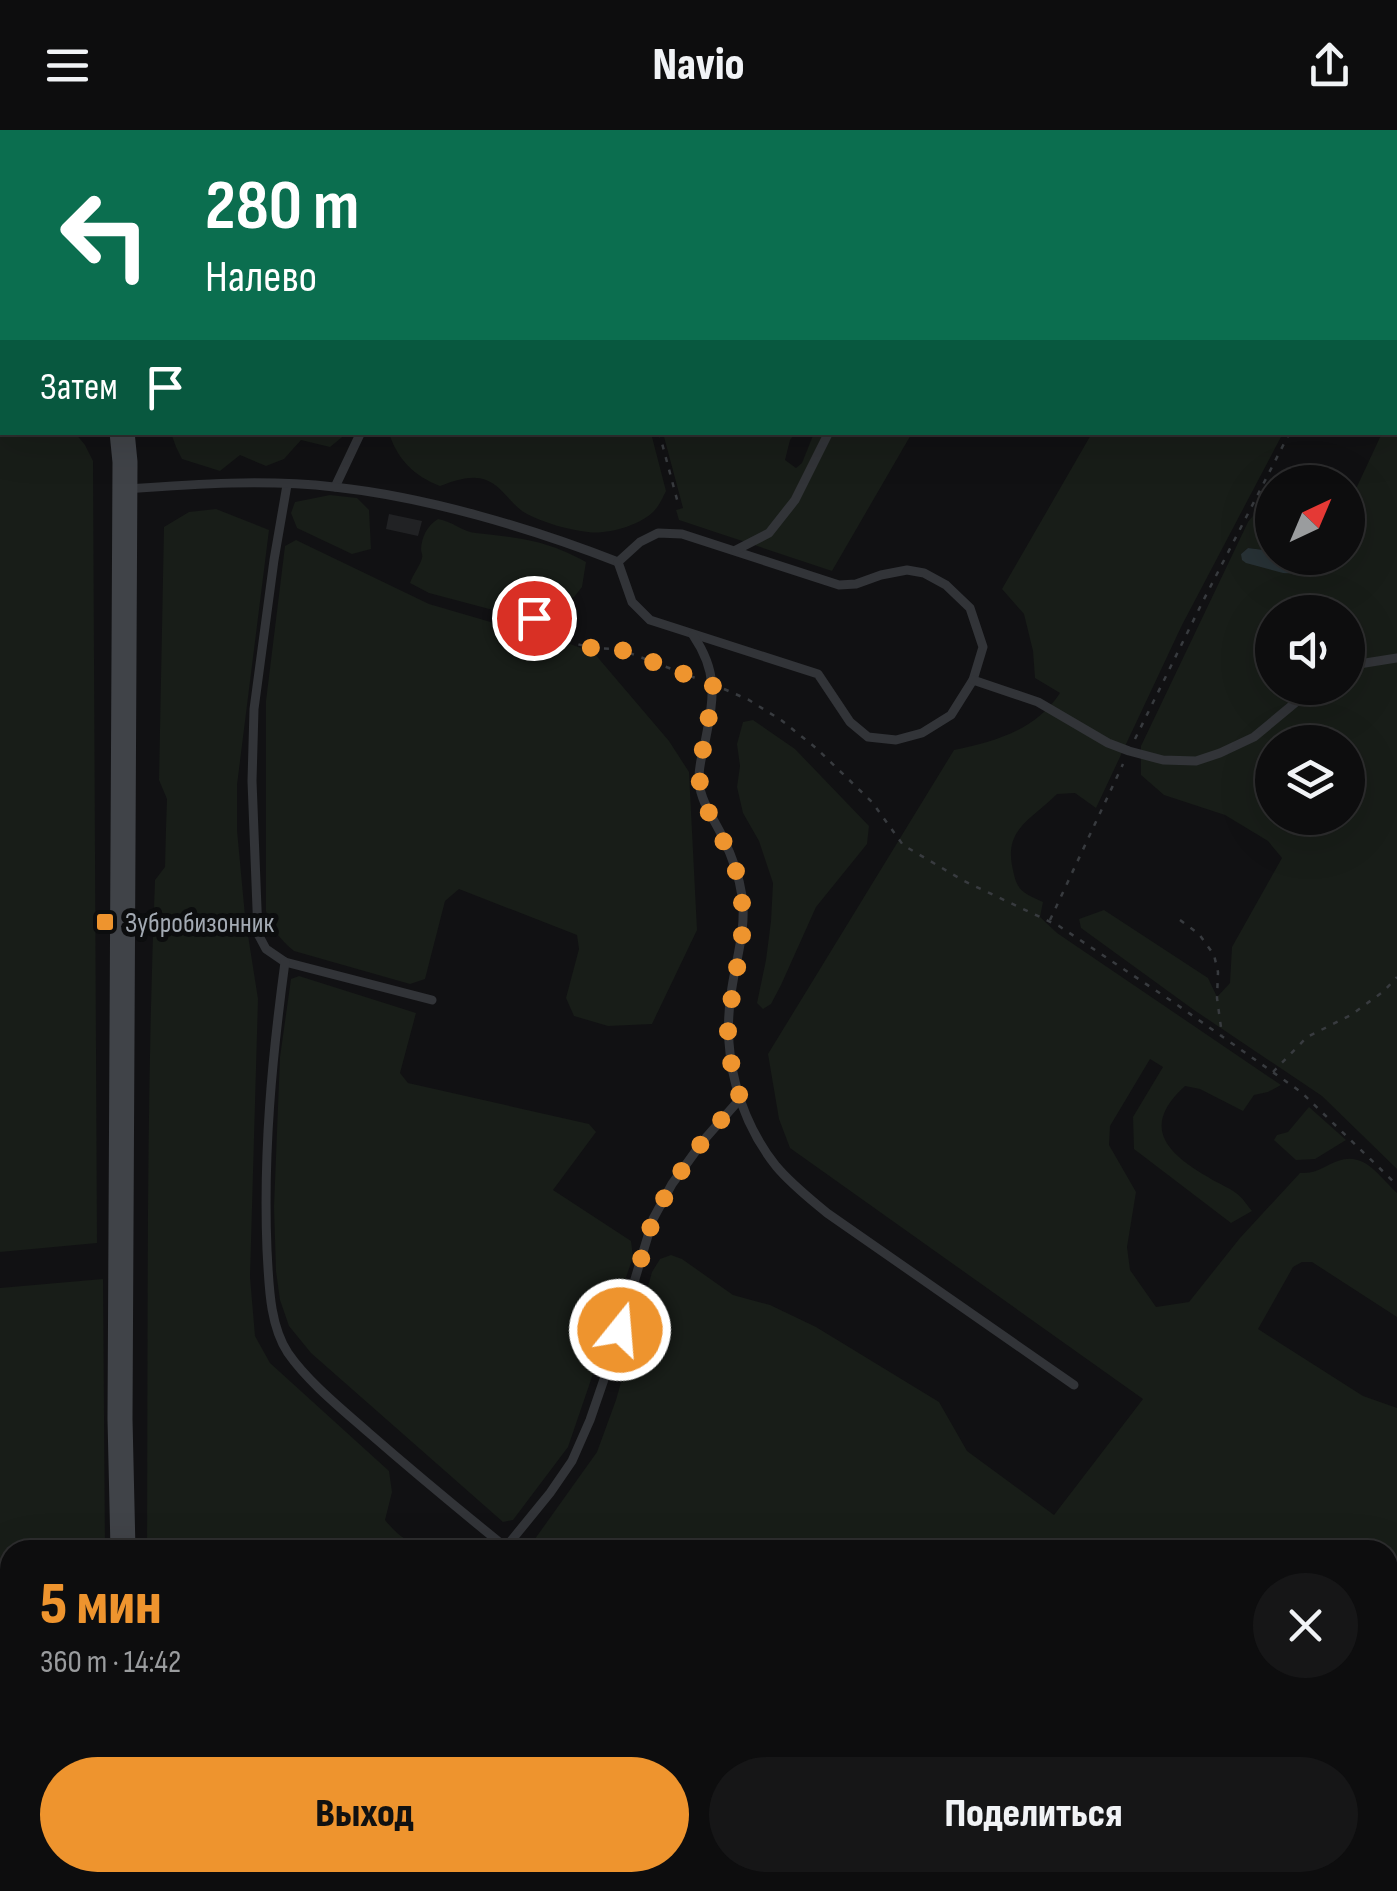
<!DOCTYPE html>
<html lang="ru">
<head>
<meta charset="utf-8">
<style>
	body { margin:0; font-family:"Sofia Sans Condensed",sans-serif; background:#161617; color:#f1f3f6; height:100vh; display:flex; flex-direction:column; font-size:38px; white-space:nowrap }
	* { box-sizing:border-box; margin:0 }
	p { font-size:32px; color:#9a9c9e }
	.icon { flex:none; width:55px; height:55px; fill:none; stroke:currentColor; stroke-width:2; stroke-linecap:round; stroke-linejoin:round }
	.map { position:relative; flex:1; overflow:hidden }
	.drawer { position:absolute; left:0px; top:1410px; width:1398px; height:352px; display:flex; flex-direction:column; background:#0d0d0e; border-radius:30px 30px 0 0; box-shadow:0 10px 40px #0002,0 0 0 2px #2d2d2e }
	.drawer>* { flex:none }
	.hud { position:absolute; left:0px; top:0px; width:1398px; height:305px; box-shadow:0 10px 40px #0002,0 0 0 2px #2d2d2e; background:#0b6e4f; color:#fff; overflow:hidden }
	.needle { width:65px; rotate:44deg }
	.tools { position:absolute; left:1255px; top:335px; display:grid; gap:20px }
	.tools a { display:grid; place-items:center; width:110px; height:110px; border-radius:50%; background:#0d0d0e; box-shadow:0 10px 40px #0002,0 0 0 2px #2d2d2e; font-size:50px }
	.pin { position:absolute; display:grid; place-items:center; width:85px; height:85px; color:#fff; margin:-42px; border:5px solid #fff; border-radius:50%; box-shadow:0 2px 10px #0007 }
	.me { position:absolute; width:110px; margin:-55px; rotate:17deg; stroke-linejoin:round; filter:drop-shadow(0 0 8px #0008) }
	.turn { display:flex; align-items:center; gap:35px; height:210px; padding:0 40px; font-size:45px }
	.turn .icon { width:130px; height:130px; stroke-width:2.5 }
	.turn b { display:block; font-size:70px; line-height:85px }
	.then { display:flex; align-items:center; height:95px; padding:0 40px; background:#0003; gap:20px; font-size:38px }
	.round { display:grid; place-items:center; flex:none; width:105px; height:105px; border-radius:52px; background:#161617 }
	.headline { display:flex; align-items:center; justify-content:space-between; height:170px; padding:0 40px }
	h1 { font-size:60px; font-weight:800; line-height:75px; color:#ee942e }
	.button { display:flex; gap:20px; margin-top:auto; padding:20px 40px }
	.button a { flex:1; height:115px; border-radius:60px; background:#ee942e; color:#111; font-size:40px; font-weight:800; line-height:115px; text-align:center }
	.button a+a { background:#161617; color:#f1f3f6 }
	header { display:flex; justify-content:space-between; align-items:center; height:130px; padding:0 40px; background:#0d0d0e; font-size:45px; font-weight:800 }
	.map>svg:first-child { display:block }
	.green { fill:#181d18; fill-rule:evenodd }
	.water { fill:#283236 }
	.building { fill:#212224 }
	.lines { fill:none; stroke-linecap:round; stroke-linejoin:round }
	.path { stroke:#383b3f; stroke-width:2.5; stroke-dasharray:5 8; stroke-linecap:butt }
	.service { stroke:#323438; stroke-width:9 }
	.minor { stroke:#323438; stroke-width:18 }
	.secondary { stroke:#404348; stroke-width:25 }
	.route { stroke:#ee942e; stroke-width:18; stroke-dasharray:0 32.4 }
	.poi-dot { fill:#ee942e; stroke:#0c0d0e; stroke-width:4 }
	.labels { text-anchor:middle; stroke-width:10; stroke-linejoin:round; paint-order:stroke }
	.poi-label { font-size:28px; fill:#a3aab3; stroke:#0c0d0e; text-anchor:start }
</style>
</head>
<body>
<header><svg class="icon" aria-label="menu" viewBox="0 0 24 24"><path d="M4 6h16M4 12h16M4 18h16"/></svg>Navio<svg class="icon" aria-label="share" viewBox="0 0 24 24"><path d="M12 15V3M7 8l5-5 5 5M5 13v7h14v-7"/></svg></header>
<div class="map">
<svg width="1397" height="1761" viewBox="0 0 1397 1761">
	<rect width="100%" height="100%" fill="#111113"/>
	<g class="green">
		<path d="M 147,0 L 570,0 L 571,2 L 148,2 Z"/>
		<path d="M 584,0 L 1087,0 L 1086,2 L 585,2 Z"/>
		<path d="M 1397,122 L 1397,1039 L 1322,966 L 1194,880 L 1081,798 L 1079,789 L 1104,780 L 1208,848 L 1217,867 L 1230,853 L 1232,817 L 1282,728 L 1268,711 L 1225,685 L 1164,665 L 1141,645 L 1141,616 L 1248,392 C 1256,382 1260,378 1272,380 L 1272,421 L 1248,418 L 1241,424 L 1308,436 L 1299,428 L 1348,428 L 1348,376 L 1382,303 L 1395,302 L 1395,126 ZM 1272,482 L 1348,482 L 1348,558 L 1272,558 ZM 1272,612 L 1348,612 L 1348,688 L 1272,688 Z"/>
		<path d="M 0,207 L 2,211 L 2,302 L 75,303 L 85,315 L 93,331 L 97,1113 L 0,1122 Z"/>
		<path d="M 171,303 L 171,302 L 347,303 L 330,317 L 301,310 L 284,329 L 266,336 L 240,325 L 220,341 L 182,329 L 176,317 Z"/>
		<path d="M 389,303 L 651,303 L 666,361 C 663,367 659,376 654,381 C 641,395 607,405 588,402 C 569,400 544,393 527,384 C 510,375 504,357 486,350 C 472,344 453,351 440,356 C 414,346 397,329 389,303 Z"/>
		<path d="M 663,303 L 796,303 L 790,310 L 785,330 L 796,338 L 802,333 L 814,303 L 912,303 L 832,441 L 679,390 L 676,380 L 683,378 Z"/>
		<path d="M 1092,303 L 1283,303 L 1182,495 L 1096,678 L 1075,663 L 1057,664 C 1031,690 1003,699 1013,740 C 1017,761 1023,763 1043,772 L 1040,787 L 1057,803 L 1281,955 L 1268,962 L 1254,965 L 1243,981 L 1200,959 L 1185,956 C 1141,996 1165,1022 1208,1047 C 1217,1053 1228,1057 1236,1063 C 1242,1067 1247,1075 1252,1081 L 1231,1093 L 1134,1019 L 1133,987 L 1163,937 L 1150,929 L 1110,996 L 1109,1015 L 1136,1062 L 1127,1117 L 1130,1140 L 1156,1177 L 1189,1172 L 1240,1108 L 1300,1043 C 1320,1043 1321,1037 1338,1031 C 1364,1021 1379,1046 1397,1063 L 1397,1187 L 1312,1132 L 1302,1132 L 1293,1137 L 1258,1199 L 1363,1266 L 1397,1278 L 1397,1761 L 1086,1761 L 1089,1752 L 1388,1752 L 1388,1420 L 533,1420 L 532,1413 L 597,1322 L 616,1270 L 652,1142 L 660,1129 L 671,1125 L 682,1129 L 733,1165 L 770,1175 L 816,1197 L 939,1272 L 967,1321 L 1054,1385 L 1143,1269 L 790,1018 L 779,989 L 768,924 L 954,620 C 995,611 1035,601 1060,563 L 1035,548 L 1033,521 L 1024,484 L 1002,459 Z"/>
		<path d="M 330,365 L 357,368 L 369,380 L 371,419 L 352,424 L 297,398 L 291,383 L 295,372 Z"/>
		<path d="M 216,379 L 269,400 L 237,655 L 237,700 L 245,786 L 258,869 L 250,1147 L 255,1206 L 270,1233 L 389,1341 L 392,1362 L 385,1390 C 407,1416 415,1416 446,1408 L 464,1420 L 147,1420 C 148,1197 146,973 155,750 L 165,737 L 166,698 L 167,669 L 159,650 L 164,397 L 189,382 Z"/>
		<path d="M 438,389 C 452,391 463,402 476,403 C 520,408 546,410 586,432 L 582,457 L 574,467 L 512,485 L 429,463 L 410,453 C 413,444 420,436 422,428 C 423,425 421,422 421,419 C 422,406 427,396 438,389 Z"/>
		<path d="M 296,410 L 429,474 L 494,493 L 499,505 L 518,513 L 538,513 L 557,509 L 594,523 L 669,611 L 689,642 L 697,800 L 652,894 L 608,896 L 574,886 L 566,868 L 579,819 L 577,805 L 459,759 L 445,771 L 425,849 L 410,854 L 294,821 C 279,809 272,798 266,781 L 266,571 L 285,416 Z"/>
		<path d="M 753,590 L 795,619 L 869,696 L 867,714 L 816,777 L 781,855 L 771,874 L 763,879 L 757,873 L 766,830 L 771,791 L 773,753 L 759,711 L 743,683 L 737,657 L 740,636 L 737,614 L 743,592 Z"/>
		<path d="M 299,846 L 416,883 L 400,943 L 408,953 L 589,994 L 596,1002 L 553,1060 L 631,1111 L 633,1127 L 568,1317 L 513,1390 L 503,1392 L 311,1223 L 289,1196 L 280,1170 L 276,1141 L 274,1077 L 280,927 L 291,849 Z"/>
		<path d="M 1309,977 L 1346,1010 L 1315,1029 L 1296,1030 L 1274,1010 L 1277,1005 L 1288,1002 Z"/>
		<path d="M 103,1149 L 105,1420 L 10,1420 L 10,1639 L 6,1651 L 10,1676 L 10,1752 L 26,1753 L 43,1761 L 0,1761 L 0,1158 Z"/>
		<path d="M 146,1752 L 518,1752 L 524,1761 L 146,1761 Z"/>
		<path d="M 566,1753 L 566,1752 L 705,1753 L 703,1761 L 561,1761 Z"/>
	</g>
	<g class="water">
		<path d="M 1248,418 L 1272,421 L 1272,428 L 1299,428 L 1308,436 L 1301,444 L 1283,443 L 1246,433 L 1242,430 L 1241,424 Z"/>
		<path d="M 391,1752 L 396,1761 L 168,1761 L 168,1753 Z"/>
	</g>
	<path class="building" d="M 389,384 L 422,391 L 418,406 L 386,399 Z"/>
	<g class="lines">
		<g class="path">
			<path d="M 1395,117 L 1397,113"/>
			<path d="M 659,302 L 679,377"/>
			<path d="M 534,488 L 557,505 L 577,514 L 592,518 L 619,519 L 698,549"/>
			<path d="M 724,559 L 749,570 L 781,590 L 816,618 L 872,672 L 903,715 L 964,751 L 1059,796 L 1176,874 L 1301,962 L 1397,1055"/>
			<path d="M 1135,609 L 1202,473 L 1290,302"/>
			<path d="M 1050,790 L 1123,634"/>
			<path d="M 1180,790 L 1199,804 L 1214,825 L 1218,842 L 1217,868 L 1222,905"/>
			<path d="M 1273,942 L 1307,907 L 1351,885 L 1384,861 L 1397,847"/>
			<path d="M 0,1662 L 10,1659"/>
			<path d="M 510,1752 L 515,1761"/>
			<path d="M 525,1752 L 535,1761"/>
			<path d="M 634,1761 L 655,1752"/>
		</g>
		<g class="service">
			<path d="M 317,0 L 318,2"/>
			<path d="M 1177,2 L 1180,0"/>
			<path d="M 287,355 L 274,430 L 254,579 L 252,651 L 258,804 L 266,819 L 285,832 L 432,870"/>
			<path d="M 335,357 L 361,302"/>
			<path d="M 126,359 C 195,354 265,349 334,357 C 427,367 531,398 618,432"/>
			<path d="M 658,403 L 682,404 L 839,455 L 856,454 L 881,445 L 907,440 L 924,443 L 946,455 L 970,478 L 983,517 L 973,550 L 951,585 L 922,603 L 896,610 L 868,607 L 850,592 L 818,544 L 650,490 L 632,472 L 618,432 L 640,412 Z"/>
			<path d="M 736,420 L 769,403 L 795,370 L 829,302"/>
			<path d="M 693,505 C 718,542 714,566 706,607 C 703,623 698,636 699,652 C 701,673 715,690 723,708 C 732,726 739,746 742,766 C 747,799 735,832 731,864 C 722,925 738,988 776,1036 C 791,1054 809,1068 827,1083 L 1074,1255"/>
			<path d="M 1348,538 L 1359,534 L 1397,528"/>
			<path d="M 973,550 L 1038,572 L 1108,613 L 1129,621 L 1163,630 L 1196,631 L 1220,623 L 1254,607 L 1313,558"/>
			<path d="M 285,832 C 272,928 263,1023 267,1120 C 269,1153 269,1194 288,1223 C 308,1252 343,1280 369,1303 C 415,1343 462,1382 509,1420"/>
			<path d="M 506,1417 L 550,1363 L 572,1331 L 590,1290 L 611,1229 L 653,1089 L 672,1054 L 703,1011 L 740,969"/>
		</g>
		<path class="minor" d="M 0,177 L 2,181"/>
		<g class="secondary">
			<path d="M 81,0 L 81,2"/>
			<path d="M 122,302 L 125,332 L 120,1289 L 123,1420"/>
			<path d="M 127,1752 L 127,1761"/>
		</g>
	</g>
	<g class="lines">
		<path class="route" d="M 534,488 L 558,505 L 577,514 L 592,518 L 619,519 L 713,555 L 706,608 L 699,634 L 700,656 L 706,677 L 734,732 L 742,769 L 742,809 L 728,890 L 728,920 L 740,968 L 703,1011 L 672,1054 L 653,1089 L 620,1200"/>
	</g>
	<rect class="poi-dot" x="95" y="782" width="20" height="20" rx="5"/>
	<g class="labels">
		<g class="poi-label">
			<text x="125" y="802">Зубробизонник</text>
		</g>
	</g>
</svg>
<div class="tools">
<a><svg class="needle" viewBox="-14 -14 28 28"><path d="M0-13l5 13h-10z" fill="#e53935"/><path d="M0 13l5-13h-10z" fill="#9a9c9e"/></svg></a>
<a><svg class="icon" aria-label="sound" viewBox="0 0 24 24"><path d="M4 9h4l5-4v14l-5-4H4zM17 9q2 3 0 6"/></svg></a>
<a><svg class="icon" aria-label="layers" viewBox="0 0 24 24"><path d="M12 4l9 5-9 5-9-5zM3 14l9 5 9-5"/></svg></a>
</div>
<div class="pin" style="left:534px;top:488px;background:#d93025"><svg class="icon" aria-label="arrive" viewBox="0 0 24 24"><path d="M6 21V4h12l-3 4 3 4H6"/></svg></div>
<svg class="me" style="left:620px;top:1200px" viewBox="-20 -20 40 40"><circle r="17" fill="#ee942e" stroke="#fff" stroke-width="3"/><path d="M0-11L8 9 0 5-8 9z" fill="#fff"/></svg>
<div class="hud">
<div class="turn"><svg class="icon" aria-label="left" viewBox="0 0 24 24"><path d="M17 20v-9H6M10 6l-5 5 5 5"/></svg><div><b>280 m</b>Налево</div></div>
<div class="then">Затем<svg class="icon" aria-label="arrive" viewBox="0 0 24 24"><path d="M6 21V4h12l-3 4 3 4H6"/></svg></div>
</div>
<section class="drawer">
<div class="headline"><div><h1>5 мин</h1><p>360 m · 14:42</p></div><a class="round"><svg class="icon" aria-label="close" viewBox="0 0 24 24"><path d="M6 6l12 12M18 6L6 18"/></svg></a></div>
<div class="button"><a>Выход</a><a>Поделиться</a></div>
</section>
</div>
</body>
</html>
